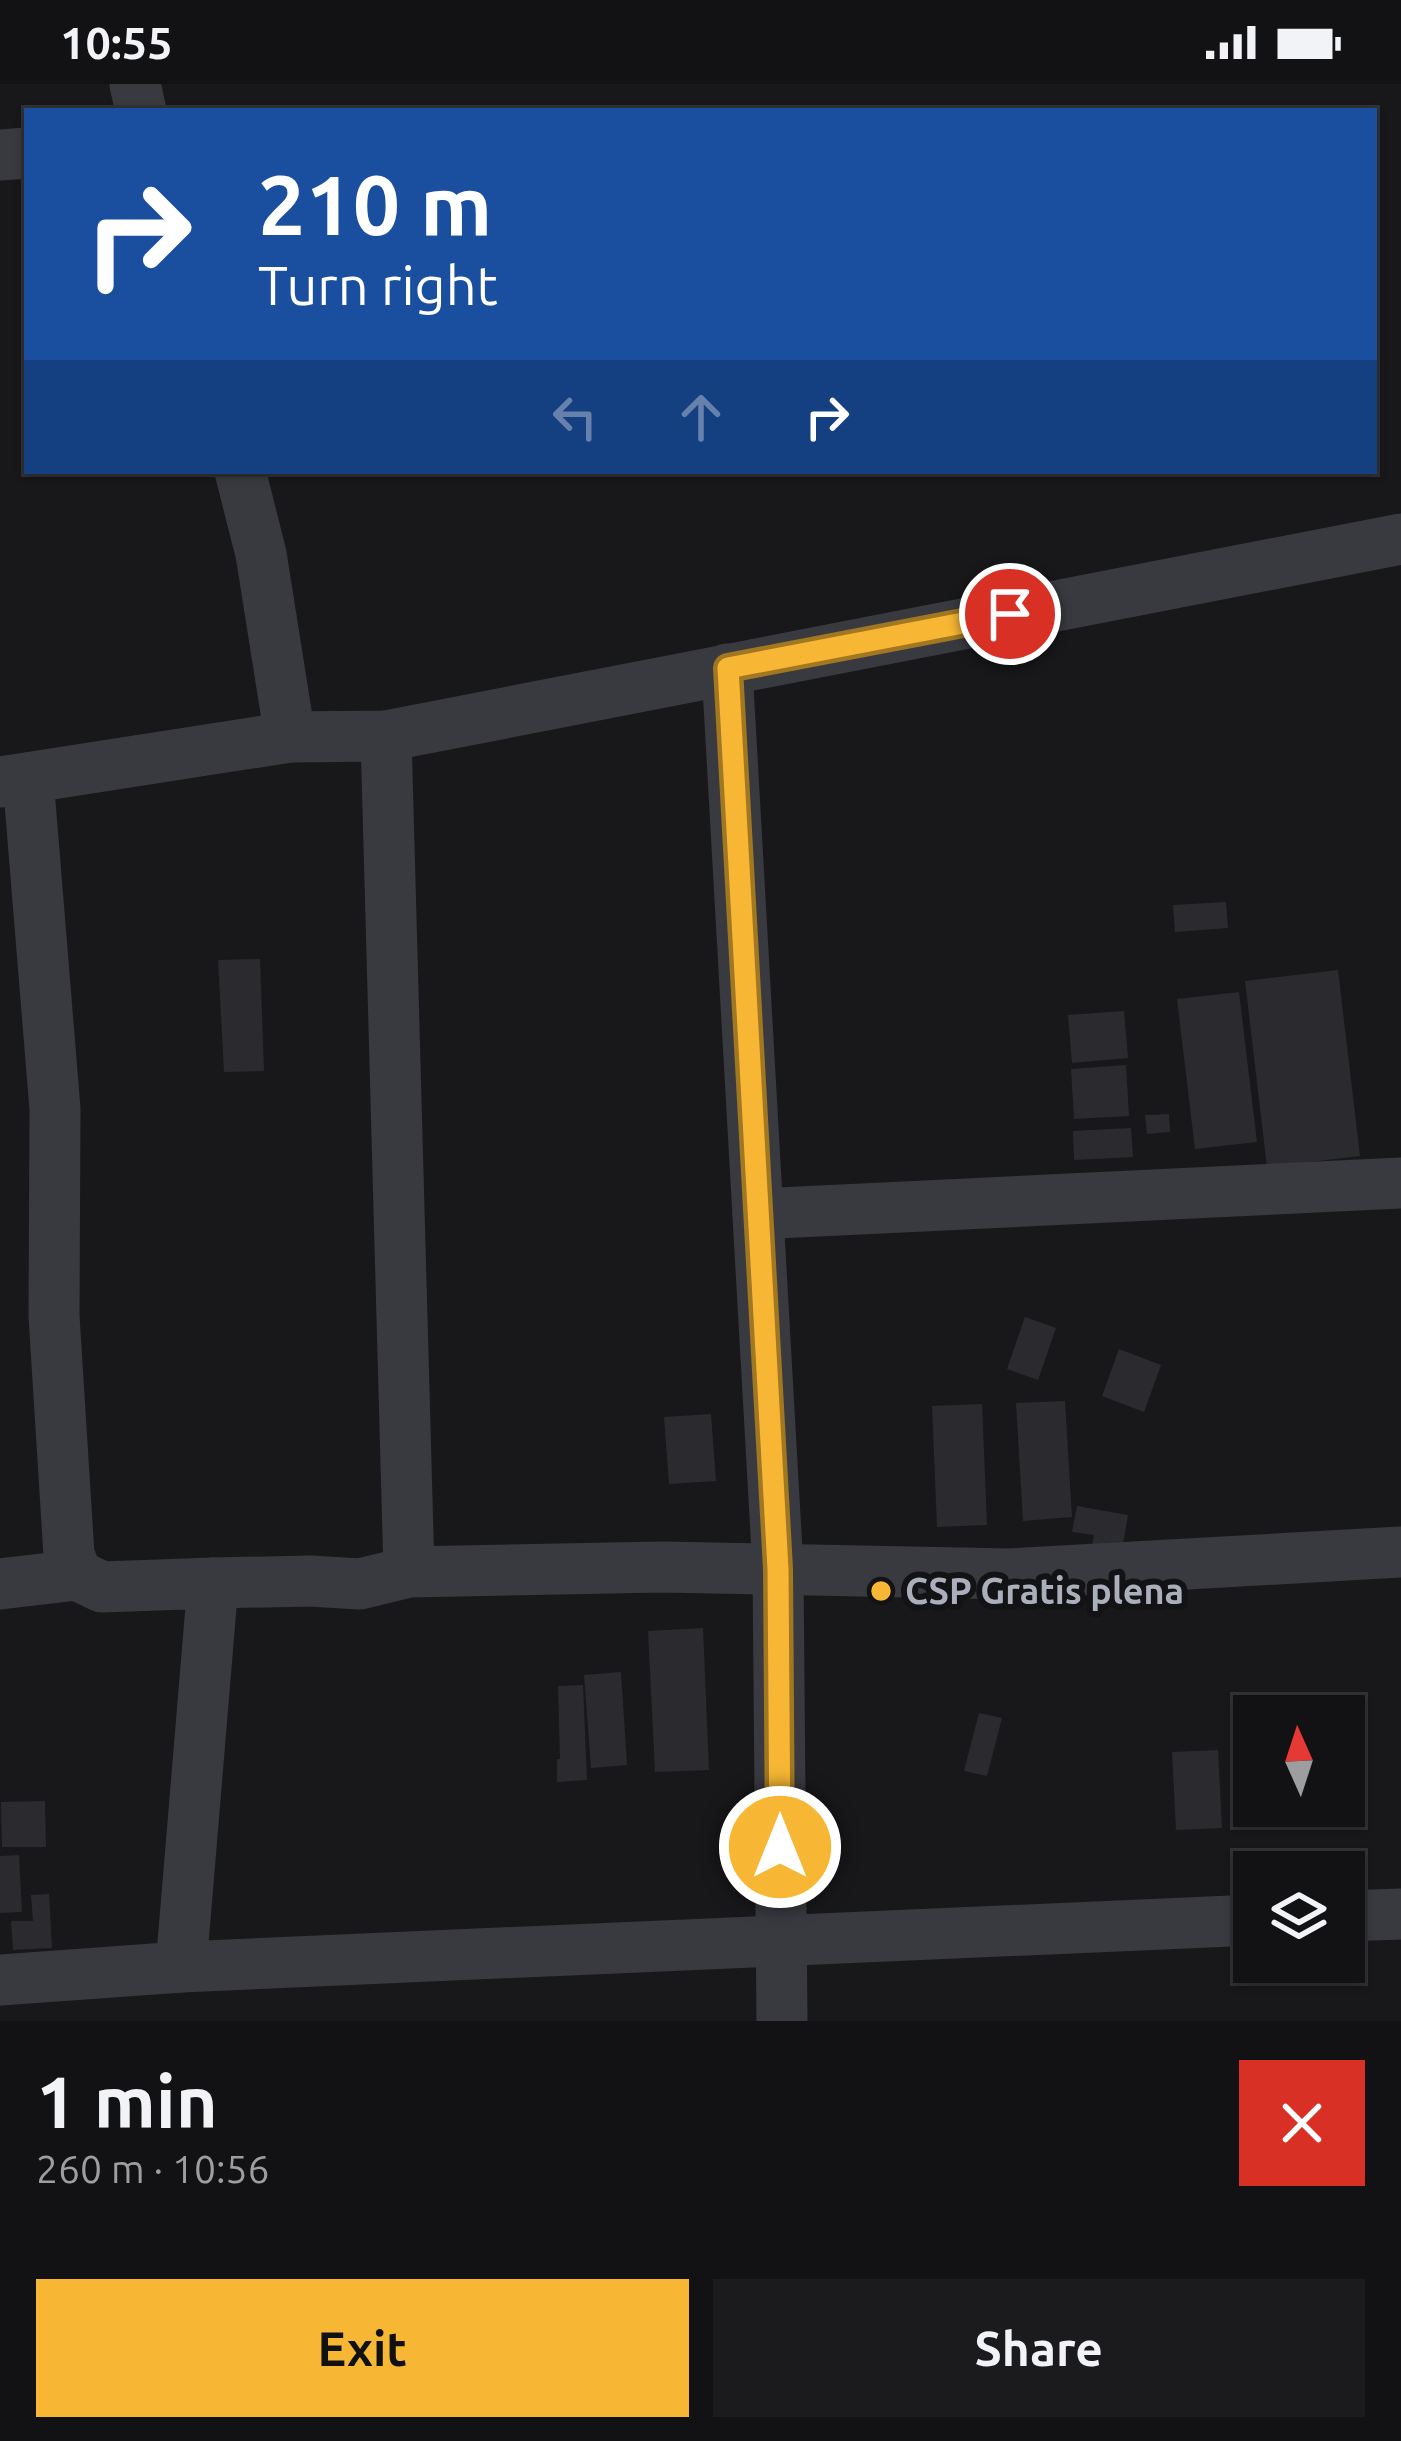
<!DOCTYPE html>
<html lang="en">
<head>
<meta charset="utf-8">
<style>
	body { margin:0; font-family:Ubuntu,sans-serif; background:#1b1b1d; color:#f1f3f6; height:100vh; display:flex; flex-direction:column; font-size:45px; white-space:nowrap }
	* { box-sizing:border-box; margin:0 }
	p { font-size:39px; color:#9c9ea0 }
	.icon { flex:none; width:66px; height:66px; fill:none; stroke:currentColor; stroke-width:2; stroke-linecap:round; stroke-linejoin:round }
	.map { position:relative; height:1937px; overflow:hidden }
	.side { display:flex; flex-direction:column; background:#121214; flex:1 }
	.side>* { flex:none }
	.guide { position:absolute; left:24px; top:24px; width:1353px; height:366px; border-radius:0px; box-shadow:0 3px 9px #0004,0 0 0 3px #313234; background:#1a4fa0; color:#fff; overflow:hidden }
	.needle { width:78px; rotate:357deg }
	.buttons { position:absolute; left:1233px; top:1611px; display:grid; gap:24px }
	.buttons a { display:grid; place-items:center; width:132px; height:132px; border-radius:0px; background:#121214; box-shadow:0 3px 9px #0004,0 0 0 3px #313234; font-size:60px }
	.pin { position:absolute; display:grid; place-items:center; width:102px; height:102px; color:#fff; margin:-51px; border:6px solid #fff; border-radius:50%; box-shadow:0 3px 12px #0007 }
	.me { position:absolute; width:132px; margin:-66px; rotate:0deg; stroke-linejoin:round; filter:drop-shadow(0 0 9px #0008) }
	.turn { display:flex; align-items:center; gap:42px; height:252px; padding:0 36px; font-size:54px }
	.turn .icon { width:156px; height:156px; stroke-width:2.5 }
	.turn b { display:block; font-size:84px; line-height:102px }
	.lanes { display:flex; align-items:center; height:114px; padding:0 36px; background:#0003; justify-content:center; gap:60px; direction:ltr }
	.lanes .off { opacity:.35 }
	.round { display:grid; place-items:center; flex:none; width:126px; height:126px; border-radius:0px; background:#1b1b1d }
	.head { display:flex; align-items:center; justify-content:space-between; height:204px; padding:0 36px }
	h1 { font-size:72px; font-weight:600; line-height:90px }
	.primary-button { display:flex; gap:24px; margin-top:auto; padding:24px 36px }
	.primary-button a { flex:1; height:138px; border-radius:0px; background:#f7b734; color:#111; font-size:48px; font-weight:600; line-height:138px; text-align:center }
	.primary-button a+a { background:#1b1b1d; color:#f1f3f6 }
	.status { display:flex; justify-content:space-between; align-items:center; height:84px; padding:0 60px; background:#121214; direction:ltr }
	.status svg { height:33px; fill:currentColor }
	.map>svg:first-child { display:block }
	.building { fill:#2b2b2f }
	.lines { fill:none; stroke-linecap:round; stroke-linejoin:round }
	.minor { stroke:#393a40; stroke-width:51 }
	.route-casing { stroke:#a17722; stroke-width:30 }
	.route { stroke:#f7b734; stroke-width:21 }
	.poi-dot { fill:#f7b734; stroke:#131316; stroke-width:4.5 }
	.labels { text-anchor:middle; stroke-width:12; stroke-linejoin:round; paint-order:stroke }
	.poi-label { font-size:36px; font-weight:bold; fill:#aaafbb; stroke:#131316; text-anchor:start }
</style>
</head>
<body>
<div class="status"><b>10:55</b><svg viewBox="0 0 49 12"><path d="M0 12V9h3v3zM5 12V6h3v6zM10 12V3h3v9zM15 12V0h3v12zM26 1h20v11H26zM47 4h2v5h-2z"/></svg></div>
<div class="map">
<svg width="1401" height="1937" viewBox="0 0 1401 1937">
	<rect width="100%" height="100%" fill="#18181b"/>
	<g class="building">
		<path d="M 1226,818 L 1228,844 L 1175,848 L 1173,821 Z"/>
		<path d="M 260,875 L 264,987 L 224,988 L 218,876 Z"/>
		<path d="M 1338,886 L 1360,1072 L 1267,1083 L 1245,897 Z"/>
		<path d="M 1239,908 L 1257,1058 L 1195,1065 L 1177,915 Z"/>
		<path d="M 1124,927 L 1128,974 L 1072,979 L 1068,931 Z"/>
		<path d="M 1126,981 L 1129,1032 L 1074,1035 L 1071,985 Z"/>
		<path d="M 1169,1030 L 1170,1048 L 1147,1050 L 1145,1031 Z"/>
		<path d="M 1131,1044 L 1133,1073 L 1074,1076 L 1073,1047 Z"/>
		<path d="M 1025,1233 L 1056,1244 L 1038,1296 L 1007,1285 Z"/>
		<path d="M 1119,1265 L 1161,1281 L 1144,1328 L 1102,1312 Z"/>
		<path d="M 1065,1317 L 1072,1433 L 1023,1437 L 1016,1319 Z"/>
		<path d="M 982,1320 L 987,1441 L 937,1443 L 932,1322 Z"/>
		<path d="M 711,1330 L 716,1397 L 669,1400 L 664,1333 Z"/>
		<path d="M 1077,1422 L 1128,1431 L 1120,1478 L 1090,1473 L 1094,1451 L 1072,1448 Z"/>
		<path d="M 703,1544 L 709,1686 L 655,1688 L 648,1547 Z"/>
		<path d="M 621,1588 L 627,1681 L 591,1684 L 584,1591 Z"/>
		<path d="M 583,1601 L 587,1696 L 557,1698 L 557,1675 L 560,1675 L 558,1602 Z"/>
		<path d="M 979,1629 L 1002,1634 L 987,1692 L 964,1687 Z"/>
		<path d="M 1218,1666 L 1222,1744 L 1176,1746 L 1172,1668 Z"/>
		<path d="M 45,1717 L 46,1763 L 2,1763 L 1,1718 Z"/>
		<path d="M 19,1771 L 22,1828 L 0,1829 L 0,1772 Z"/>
		<path d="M 49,1810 L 52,1864 L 13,1866 L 11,1837 L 33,1837 L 31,1811 Z"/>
	</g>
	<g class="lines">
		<g class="minor">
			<path d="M 135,0 L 141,27"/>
			<path d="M 0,71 L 27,69"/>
			<path d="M 240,387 L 261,470 L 290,653"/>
			<path d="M 727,585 L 778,1485 L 782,1937"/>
			<path d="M 386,652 L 409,1488"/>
			<path d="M 28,694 L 55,1025 L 54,1232 L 69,1471 L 77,1491 L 102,1503 L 213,1499 L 181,1883"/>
			<path d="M 0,698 L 290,653 L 386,652 L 1401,455"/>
			<path d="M 758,1130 L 1401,1099"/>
			<path d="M 213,1499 L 310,1497 L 360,1500 L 409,1488 L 662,1483 L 1010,1490 L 1401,1468"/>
			<path d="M 0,1500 L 77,1491"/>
			<path d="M 1344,1832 L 1401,1830"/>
			<path d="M 0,1896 L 181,1883 L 1254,1836"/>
		</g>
	</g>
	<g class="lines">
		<g class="route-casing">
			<path id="route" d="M 780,1763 L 778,1485 L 728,584 L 1010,530"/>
		</g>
		<use href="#route" class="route"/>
	</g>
	<circle class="poi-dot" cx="881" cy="1507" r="12"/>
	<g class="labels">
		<g class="poi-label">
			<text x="905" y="1520">CSP Gratis plena</text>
		</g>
	</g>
</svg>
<div class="buttons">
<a><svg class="needle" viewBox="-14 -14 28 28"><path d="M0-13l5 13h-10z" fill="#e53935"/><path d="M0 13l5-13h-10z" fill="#9c9ea0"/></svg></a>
<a><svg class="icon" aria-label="layers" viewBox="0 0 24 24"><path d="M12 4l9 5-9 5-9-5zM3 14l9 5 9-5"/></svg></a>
</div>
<div class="pin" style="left:1010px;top:530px;background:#d93025"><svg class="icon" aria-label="arrive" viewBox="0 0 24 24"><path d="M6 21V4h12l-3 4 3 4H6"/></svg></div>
<svg class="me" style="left:780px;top:1763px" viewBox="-20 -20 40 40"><circle r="17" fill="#f7b734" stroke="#fff" stroke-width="3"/><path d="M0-11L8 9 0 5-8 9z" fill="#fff"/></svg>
<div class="guide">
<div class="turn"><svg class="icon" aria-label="right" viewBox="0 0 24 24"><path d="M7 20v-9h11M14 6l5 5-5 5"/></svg><div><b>210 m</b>Turn right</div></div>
<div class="lanes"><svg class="icon off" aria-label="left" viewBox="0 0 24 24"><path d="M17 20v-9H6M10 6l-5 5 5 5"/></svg><svg class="icon off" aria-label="ahead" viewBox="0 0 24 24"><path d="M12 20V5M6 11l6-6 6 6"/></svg><svg class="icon" aria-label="right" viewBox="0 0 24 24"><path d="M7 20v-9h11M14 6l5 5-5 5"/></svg></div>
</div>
</div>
<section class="side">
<div class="head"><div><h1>1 min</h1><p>260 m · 10:56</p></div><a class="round" style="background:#d93025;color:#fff"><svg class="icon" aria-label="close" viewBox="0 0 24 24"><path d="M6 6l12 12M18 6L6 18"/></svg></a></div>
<div class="primary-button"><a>Exit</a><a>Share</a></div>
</section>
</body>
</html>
